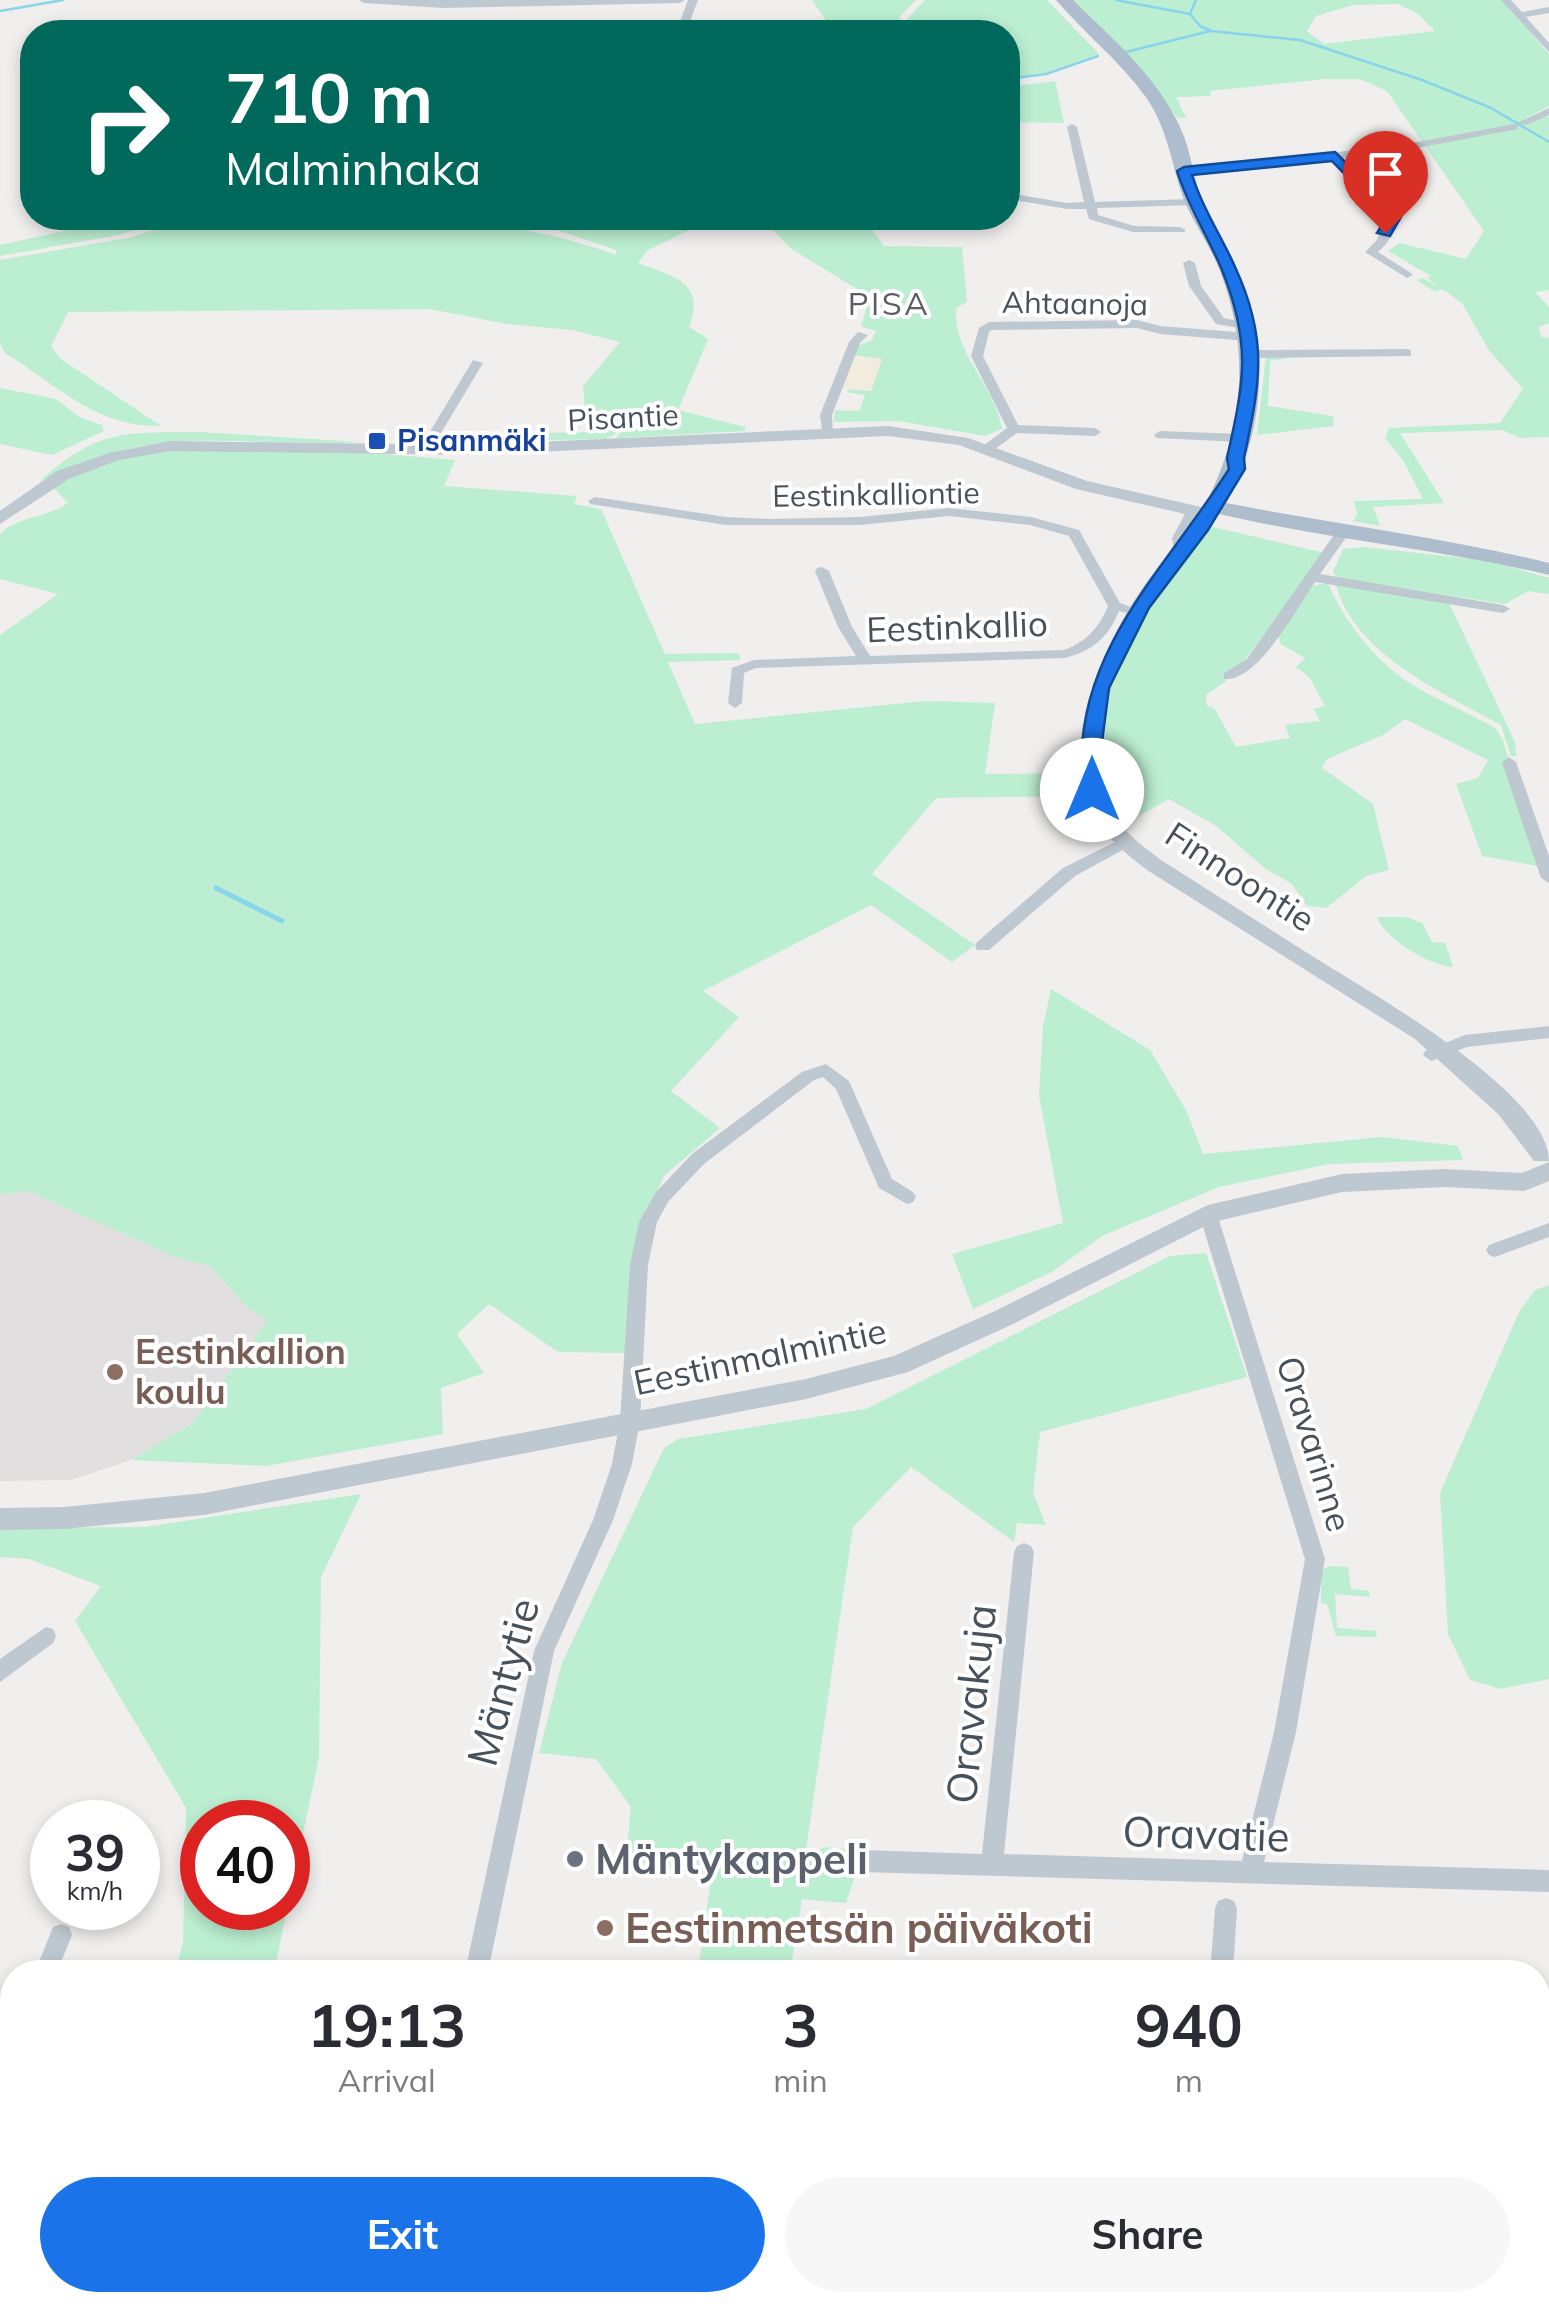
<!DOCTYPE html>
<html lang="en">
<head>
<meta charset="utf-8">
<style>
	body { margin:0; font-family:Mulish,sans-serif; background:#f7f7f7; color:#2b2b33; height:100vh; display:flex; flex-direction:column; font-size:38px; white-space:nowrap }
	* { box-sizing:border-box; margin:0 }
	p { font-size:32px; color:#7c7c81 }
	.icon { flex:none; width:55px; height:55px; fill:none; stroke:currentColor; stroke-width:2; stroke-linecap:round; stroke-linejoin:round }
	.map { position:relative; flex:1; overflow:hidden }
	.side { position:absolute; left:0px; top:1960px; width:1550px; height:352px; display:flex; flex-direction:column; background:#fff; border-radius:40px 40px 0 0; box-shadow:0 5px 15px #0003 }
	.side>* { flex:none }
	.hud { position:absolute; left:20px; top:20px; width:1000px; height:210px; border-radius:40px; box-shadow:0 5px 15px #0003; background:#00695c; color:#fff; overflow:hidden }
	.speed { position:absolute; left:30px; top:1800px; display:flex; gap:20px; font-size:50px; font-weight:700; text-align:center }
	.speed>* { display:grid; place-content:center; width:130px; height:130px; border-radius:50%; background:#fff; box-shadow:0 5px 15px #0003; line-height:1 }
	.speed small { font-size:25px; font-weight:400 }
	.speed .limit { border:15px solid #d22; background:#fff; color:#111 }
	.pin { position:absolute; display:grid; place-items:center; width:85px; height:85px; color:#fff; margin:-102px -42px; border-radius:50% 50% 50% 0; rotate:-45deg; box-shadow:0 0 10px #0007 }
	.pin .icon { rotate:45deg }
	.me { position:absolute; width:110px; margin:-55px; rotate:0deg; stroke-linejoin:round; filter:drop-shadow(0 0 8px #0008) }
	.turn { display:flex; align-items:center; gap:35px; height:210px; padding:0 40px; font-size:45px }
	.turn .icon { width:130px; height:130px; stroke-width:2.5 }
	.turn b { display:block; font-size:70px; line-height:85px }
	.eta { display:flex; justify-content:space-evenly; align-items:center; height:170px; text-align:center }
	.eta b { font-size:60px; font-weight:700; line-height:70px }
	.action { display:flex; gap:20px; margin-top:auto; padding:20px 40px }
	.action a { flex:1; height:115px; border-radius:60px; background:#1a73e8; color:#fff; font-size:40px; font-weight:700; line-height:115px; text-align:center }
	.action a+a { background:#f7f7f7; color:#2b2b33 }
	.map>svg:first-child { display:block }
	.education { fill:#e2dfe0 }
	.green { fill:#bceed1; fill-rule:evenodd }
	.sand { fill:#f2ecde }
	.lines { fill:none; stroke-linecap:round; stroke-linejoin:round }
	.stream-far1 { stroke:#8ad4eb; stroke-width:2.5 }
	.stream { stroke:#8ad4eb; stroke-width:5 }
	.minor { fill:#bec8d0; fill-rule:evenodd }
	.tertiary { fill:#bec8d0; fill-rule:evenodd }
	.primary { fill:#aebdcd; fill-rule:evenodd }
	.route { fill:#1a73e8; stroke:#114b97; stroke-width:2.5 }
	.transit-dot { fill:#1a4fb4; stroke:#fff; stroke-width:4 }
	.education-dot { fill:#8d6e63; stroke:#fff; stroke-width:4 }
	.worship-dot { fill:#6b7280; stroke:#fff; stroke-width:4 }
	.labels { text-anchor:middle; stroke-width:8; stroke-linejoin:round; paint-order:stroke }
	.far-street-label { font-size:30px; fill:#46515b; stroke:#fff }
	.far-transit-label { font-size:30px; font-weight:bold; fill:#164399; stroke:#fff; text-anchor:start }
	.far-quarter-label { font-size:32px; letter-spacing:2.5px; fill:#5b5e63; stroke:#fff }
	.street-label { font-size:35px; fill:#46515b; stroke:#fff }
	.education-label { font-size:35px; font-weight:bold; fill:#785e54; stroke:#fff; text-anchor:start }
	.near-street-label { font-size:42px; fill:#46515b; stroke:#fff }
	.near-worship-label { font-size:42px; font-weight:bold; fill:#5b616d; stroke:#fff; text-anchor:start }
	.near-education-label { font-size:42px; font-weight:bold; fill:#785e54; stroke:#fff; text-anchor:start }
</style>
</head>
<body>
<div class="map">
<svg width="1549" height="2312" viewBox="0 0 1549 2312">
	<rect width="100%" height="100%" fill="#f1eeee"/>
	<path class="education" d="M 28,1191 L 175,1257 L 210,1266 L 246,1306 L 267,1321 L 193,1423 L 131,1460 L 71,1480 L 0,1481 L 0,1195 Z"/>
	<g class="green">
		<path d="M 812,0 L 916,0 L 901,15 L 895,32 L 834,32 Z"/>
		<path d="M 925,0 L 1047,0 L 1099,54 L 1044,73 L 1008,80 L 1008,32 L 905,32 L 908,18 Z"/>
		<path d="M 1068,0 L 1503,0 L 1549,54 L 1549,106 L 1520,122 L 1549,116 L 1549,290 L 1535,292 L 1549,307 L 1549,323 L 1539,327 L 1541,337 L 1549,338 L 1549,437 L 1519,438 L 1503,430 L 1400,433 L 1444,503 L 1373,507 L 1380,526 L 1353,521 L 1357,515 L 1354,501 L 1423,499 L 1403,460 L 1385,438 L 1389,428 L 1500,423 L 1523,389 L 1488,349 L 1462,303 L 1442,289 L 1435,292 L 1417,280 L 1422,278 L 1438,286 L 1427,278 L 1431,276 L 1388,251 L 1399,243 L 1466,259 L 1484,231 L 1387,91 L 1360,79 L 1326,79 L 1210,91 L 1211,96 L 1176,97 L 1186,118 L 1178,118 ZM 1398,4 L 1418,14 L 1435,31 L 1324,44 L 1307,31 L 1316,16 L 1353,5 Z"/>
		<path d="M 1055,81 L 1064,123 L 1008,122 L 1008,87 Z"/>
		<path d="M 123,218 L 178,218 L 118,235 L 0,256 L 0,245 Z"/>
		<path d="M 194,218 C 336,218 481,205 616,255 L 616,250 L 554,229 L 469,218 L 714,218 L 648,250 L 638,263 C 671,276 707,281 689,327 L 708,339 L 678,410 L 745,427 L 745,431 L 616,438 L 623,429 L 606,439 L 501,441 L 501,434 L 587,432 L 583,386 L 620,342 L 572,330 L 507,324 L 430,309 L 68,312 L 51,346 L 61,359 L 161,426 C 97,428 57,385 5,353 L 0,343 L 0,260 L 128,238 Z"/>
		<path d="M 762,218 L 864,218 L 884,246 L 962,247 L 967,302 L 956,308 C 952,352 996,387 1002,429 L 985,436 L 898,421 L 834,422 L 835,410 L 859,411 L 865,395 L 847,392 L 849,389 L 871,391 L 881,359 L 854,355 L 858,346 L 872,340 L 876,331 L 861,326 L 870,297 L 790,248 Z"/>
		<path d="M 1266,355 L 1293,357 L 1270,361 L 1268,406 L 1333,416 L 1334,426 L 1257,435 Z"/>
		<path d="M 0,388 L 56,399 L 79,417 L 102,425 L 104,431 L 52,455 L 0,444 Z"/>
		<path d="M 200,432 L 359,442 C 234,448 160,420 39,482 C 98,428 125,433 200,432 Z"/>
		<path d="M 169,450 L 361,452 L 455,460 L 444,486 L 577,496 L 574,504 L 601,509 L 665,654 L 739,653 L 740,660 L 668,662 L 695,724 L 926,701 L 995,703 L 985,774 L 1078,773 L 1077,796 L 936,798 L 872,874 L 975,945 L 952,962 L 871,905 L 703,991 L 739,1017 L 671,1091 L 720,1128 L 664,1176 L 635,1240 L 626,1353 L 558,1352 L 489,1304 L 457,1334 L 484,1373 L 441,1388 L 443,1434 L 266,1466 L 131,1460 L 193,1423 L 267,1321 L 246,1306 L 210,1266 L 175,1257 L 28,1191 L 0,1195 L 0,635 L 58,594 L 0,579 L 0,534 C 20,515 45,519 68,503 L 52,486 C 88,465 129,456 169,450 Z"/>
		<path d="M 1209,526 L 1325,553 L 1243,663 L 1225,672 L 1226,681 L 1206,695 L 1207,706 L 1214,708 L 1236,747 L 1290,738 L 1285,725 L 1320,721 L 1314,709 L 1325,706 L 1310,678 L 1296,667 L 1305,658 L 1281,644 L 1277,634 L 1312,586 L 1328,583 C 1342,618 1374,659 1405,680 C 1433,699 1466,711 1495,728 L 1503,740 L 1538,866 L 1482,856 L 1456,784 L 1478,778 L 1488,760 L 1405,719 L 1383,735 L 1327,759 L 1322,768 L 1373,804 L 1389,870 L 1366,876 L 1326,908 L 1307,906 L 1292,884 L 1266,869 L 1216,826 L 1169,799 L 1139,816 L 1127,831 L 1107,804 L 1100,778 L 1110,682 L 1161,585 Z"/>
		<path d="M 1364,547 L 1490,561 L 1549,578 L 1549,594 L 1528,591 L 1505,604 L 1338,578 L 1333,572 L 1343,549 Z"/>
		<path d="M 1336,585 L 1449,603 L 1515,742 L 1516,756 L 1511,756 L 1501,725 C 1445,694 1354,654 1336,585 Z"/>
		<path d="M 1377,917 L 1406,917 L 1422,923 L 1432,942 L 1445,943 L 1453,967 C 1430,966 1385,939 1377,917 Z"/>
		<path d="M 1051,989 L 1150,1050 L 1187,1112 L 1203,1154 L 1382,1137 L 1458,1146 L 1463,1160 L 1329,1164 L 1219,1187 L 1102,1236 L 1052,1272 L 973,1309 L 952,1254 L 1063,1223 L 1039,1096 L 1043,1026 Z"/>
		<path d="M 1206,1253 L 1247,1377 L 1040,1432 L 1033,1493 L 1046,1525 L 1017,1523 L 1014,1542 L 911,1467 L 853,1527 L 804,1863 L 823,1847 L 858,1850 L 857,1870 L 846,1903 L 802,1899 L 790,1972 L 698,1972 L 711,1879 L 626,1859 L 631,1807 L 596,1759 L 539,1753 L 562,1663 L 664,1448 L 678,1439 L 866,1409 L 1170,1256 Z"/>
		<path d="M 1549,1285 L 1549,1679 L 1501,1689 L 1470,1680 L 1448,1634 L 1440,1493 L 1520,1310 L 1535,1290 Z"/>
		<path d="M 361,1494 L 321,1577 L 319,1757 L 274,1972 L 175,1972 L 183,1943 L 186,1808 L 75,1621 L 101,1586 L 29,1559 L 0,1557 L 0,1528 L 145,1527 ZM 202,1822 L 288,1822 L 288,1908 L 202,1908 Z"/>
		<path d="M 1329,1566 L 1348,1567 L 1351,1589 L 1369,1591 L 1370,1597 L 1335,1594 L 1337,1628 L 1377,1631 L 1376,1637 L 1336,1636 L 1327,1604 L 1321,1603 L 1321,1571 Z"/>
		<path d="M 12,2297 L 12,2300 L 177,2300 L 166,2312 L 0,2312 Z"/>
	</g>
	<path class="sand" d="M 854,355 L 882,359 L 871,391 L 842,388 Z"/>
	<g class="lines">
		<g class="stream-far1">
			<path d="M 1116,0 L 1190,14"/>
			<path d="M 0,11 L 63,0"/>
			<path d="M 1190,14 L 1200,26 L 1211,31 L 1300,40 L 1422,80 L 1491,108 L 1549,142"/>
			<path d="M 1190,14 L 1196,0"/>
			<path d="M 1126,52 L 1210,31"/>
			<path d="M 1008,79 L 1046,74 L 1098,56"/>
		</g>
		<path class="stream" d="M 216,888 L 282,921"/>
		<g class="minor">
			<path d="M 359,0 L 685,0 L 680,3 L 443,8 L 364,3 Z"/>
			<path d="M 688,0 L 698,0 L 686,32 L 676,32 Z"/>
			<path d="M 1501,0 L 1511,0 L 1522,12 L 1549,7 L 1549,13 L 1526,17 L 1549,43 L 1549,52 Z"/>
			<path d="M 1549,108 L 1549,115 L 1526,125 L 1517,123 Z"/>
			<path d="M 1072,124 L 1077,127 L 1095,202 L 1194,199 L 1199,202 L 1194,205 L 1097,208 L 1098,215 L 1134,226 L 1180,227 L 1186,230 L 1184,232 L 1133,232 L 1089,219 L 1086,209 L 1067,209 L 1008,199 L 1008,193 L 1067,203 L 1084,202 L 1067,127 Z"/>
			<path d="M 1514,124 L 1518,125 L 1518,129 L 1396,152 L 1343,158 L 1400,217 L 1387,243 L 1378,252 L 1411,273 L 1413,275 L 1407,278 L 1365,252 L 1376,241 L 1388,217 L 1332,159 L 1184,174 L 1179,171 L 1184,168 L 1396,146 Z"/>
			<path d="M 1189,260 L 1195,263 L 1201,286 L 1224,318 L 1251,324 L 1251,330 L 1216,324 L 1189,286 L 1183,263 Z"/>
			<path d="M 1137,320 L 1160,326 L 1249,333 L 1255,337 L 1249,341 L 1160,334 L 1137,328 L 992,330 L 989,332 L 983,356 L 1018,425 L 1095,428 L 1101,432 L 1095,436 L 1017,433 L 991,452 L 983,452 L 983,446 L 1007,428 L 971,356 L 979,328 L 989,322 Z"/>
			<path d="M 858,332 L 868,335 L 860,343 L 832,415 L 833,434 L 823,437 L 820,415 L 849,342 Z"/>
			<path d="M 1407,349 L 1411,350 L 1411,356 L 1253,358 L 1247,354 L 1253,350 Z"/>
			<path d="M 473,360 L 483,363 L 429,453 L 421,453 L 419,450 Z"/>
			<path d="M 1160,431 L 1241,434 L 1247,438 L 1241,442 L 1156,438 L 1154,435 Z"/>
			<path d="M 595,497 L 726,517 L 770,519 L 860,517 L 949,508 L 1031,517 L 1079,530 L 1120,603 L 1144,612 L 1137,616 L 1119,611 C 1108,638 1092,651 1065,658 L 756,668 L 744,673 L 742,703 L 735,708 L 728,703 L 732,668 L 754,660 L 856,656 L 838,627 L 815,571 L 817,568 L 822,567 L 829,571 L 852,627 L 870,656 L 1064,650 C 1086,642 1099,628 1108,606 L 1069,536 L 1030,525 L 949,516 L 860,525 L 726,525 L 590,504 L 588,501 Z"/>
			<path d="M 1343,528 L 1350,532 L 1320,574 L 1503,605 L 1510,609 L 1503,613 L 1315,582 C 1297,608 1258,682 1224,679 L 1224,673 L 1247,659 L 1338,529 Z"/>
			<path d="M 1509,757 L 1516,762 L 1549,856 L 1549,883 L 1541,878 L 1502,762 Z"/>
			<path d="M 1125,837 L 1133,842 L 1130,846 L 1075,876 L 989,950 L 977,950 L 975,946 L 977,942 L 1063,868 Z"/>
			<path d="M 1549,1026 L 1549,1038 L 1467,1047 L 1431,1061 L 1423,1055 L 1425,1051 L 1465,1035 Z"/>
			<path d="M 826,1064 L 849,1081 L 892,1179 L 913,1192 L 916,1197 L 913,1202 L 907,1204 L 879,1188 L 836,1089 L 823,1077 L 814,1080 L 704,1164 L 668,1202 L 657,1222 L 648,1265 L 640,1421 L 632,1464 L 613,1520 L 554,1651 L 488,1972 L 465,1972 L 534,1651 L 593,1520 L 612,1464 L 620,1421 L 630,1265 L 639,1222 L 656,1192 L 692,1154 L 802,1072 Z"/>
			<path d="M 1208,1207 L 1214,1209 L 1217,1214 L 1325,1559 L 1296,1732 L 1264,1862 L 1549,1870 L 1549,1892 L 861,1872 L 853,1869 L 850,1861 L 853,1853 L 861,1850 L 982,1854 L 1014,1552 L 1017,1546 L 1024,1543 L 1031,1546 L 1034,1552 L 1004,1854 L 1242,1861 L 1274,1732 L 1305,1559 L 1199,1214 L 1202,1209 Z"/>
			<path d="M 1549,1223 L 1549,1237 L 1495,1257 L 1489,1255 L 1486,1250 L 1489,1245 Z"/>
			<path d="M 46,1627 L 53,1629 L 56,1636 L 53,1643 L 0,1682 L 0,1659 Z"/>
			<path d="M 1226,1898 L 1234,1901 L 1237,1909 L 1233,1972 L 1210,1972 L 1215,1909 L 1218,1901 Z"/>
			<path d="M 61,1924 L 69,1927 L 72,1935 L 57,1972 L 35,1972 L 53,1927 Z"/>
			<path d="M 12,2054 L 12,2101 L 8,2111 L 0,2115 L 0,2066 L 4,2058 Z"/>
			<path d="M 0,2142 L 12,2145 L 12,2169 L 0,2166 Z"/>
			<path d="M 377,2300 L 405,2300 L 399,2312 L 371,2312 Z"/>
			<path d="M 569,2300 L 620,2300 L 627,2303 L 631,2312 L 580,2312 L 573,2309 Z"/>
			<path d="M 725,2300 L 782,2300 L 778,2309 L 771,2312 L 714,2312 L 718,2303 Z"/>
			<path d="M 952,2300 L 1003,2300 L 1010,2303 L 1014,2312 L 963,2312 L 956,2309 Z"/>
			<rect x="1187" y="2300" width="26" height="12"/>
		</g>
		<g class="tertiary">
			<path d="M 888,426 L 968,438 L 1087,481 L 1201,507 L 1203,511 L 1191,534 L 1202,539 C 1187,557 1170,573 1157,593 C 1123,645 1075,752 1111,812 C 1123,832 1143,846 1161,860 C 1213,893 1265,926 1317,959 C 1371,993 1549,1093 1549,1161 L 1534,1161 L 1498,1114 L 1415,1039 L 1147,870 C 1125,853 1102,835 1090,808 C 1054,733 1121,603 1174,549 L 1172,538 L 1185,514 L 1076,489 L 959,445 L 888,436 L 472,455 L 170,451 L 119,460 L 69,479 L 0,524 L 0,511 L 57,471 L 109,453 L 170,441 L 472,445 Z"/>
			<path d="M 1549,1162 L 1549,1181 L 1524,1191 L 1445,1187 L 1342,1192 L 1213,1222 L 1011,1325 L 908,1372 L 806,1399 L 204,1515 L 64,1529 L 0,1530 L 0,1508 L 64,1507 L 204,1493 L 806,1379 L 894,1356 L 995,1311 L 1208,1205 L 1342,1174 L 1445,1169 L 1522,1173 Z"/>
		</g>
		<path class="primary" d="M 1056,0 L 1073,0 L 1083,10 C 1119,44 1159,81 1180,127 C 1192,152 1193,181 1205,207 C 1214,228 1228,247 1237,268 C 1270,347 1266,428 1226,503 C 1334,524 1443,537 1549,563 L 1549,575 C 1436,548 1320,539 1207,511 L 1204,507 C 1244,431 1251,352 1220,271 C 1211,247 1195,226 1185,202 C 1171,166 1169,129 1145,96 C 1119,60 1084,33 1056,0 Z"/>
	</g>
	<path class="route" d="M 1335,152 L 1401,217 L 1390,236 L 1377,233 L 1387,217 L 1332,161 L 1192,175 C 1202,208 1221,235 1235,267 C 1269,340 1260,383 1244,458 L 1245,469 L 1208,530 L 1149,608 L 1109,688 L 1102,742 L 1102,790 L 1099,795 L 1085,795 C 1081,784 1082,770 1082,757 C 1082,644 1172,560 1229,469 L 1227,458 C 1244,382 1252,345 1222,270 C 1208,236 1188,207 1177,171 L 1184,167 Z"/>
	<rect class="transit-dot" x="367" y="431" width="20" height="20" rx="5"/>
	<g class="education-dot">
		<circle cx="115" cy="1372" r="10"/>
		<circle cx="605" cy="1928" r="10"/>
	</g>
	<circle class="worship-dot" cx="575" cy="1859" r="10"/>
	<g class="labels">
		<g class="far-street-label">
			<text transform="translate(1075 304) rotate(1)" y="10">Ahtaanoja</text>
			<text transform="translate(623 418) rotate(-3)" y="10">Pisantie</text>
			<text transform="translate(876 495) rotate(-1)" y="10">Eestinkalliontie</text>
		</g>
		<g class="far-transit-label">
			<text x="397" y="451">Pisanmäki</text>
		</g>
		<g class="far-quarter-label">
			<text x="889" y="315">PISA</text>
		</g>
		<g class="street-label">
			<text transform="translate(957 627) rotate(-2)" y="12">Eestinkallio</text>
			<text transform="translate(1240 877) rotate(33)" y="12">Finnoontie</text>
			<text transform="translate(760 1357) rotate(-12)" y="12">Eestinmalmintie</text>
			<text transform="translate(1314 1444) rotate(73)" y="12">Oravarinne</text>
		</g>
		<g class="education-label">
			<text x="135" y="1364">Eestinkallion<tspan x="135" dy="40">koulu</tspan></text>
		</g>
		<g class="near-street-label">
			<text transform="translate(503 1682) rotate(-75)" y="15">Mäntytie</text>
			<text transform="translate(971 1704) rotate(-84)" y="15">Oravakuja</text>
			<text transform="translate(1206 1834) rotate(2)" y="15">Oravatie</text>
		</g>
		<g class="near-worship-label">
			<text x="595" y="1874">Mäntykappeli</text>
		</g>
		<g class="near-education-label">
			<text x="625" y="1943">Eestinmetsän päiväkoti</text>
		</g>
	</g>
</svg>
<div class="speed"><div>39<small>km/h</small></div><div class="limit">40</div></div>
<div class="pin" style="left:1385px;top:233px;background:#d93025"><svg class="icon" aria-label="arrive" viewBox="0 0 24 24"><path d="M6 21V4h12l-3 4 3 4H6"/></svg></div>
<svg class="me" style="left:1092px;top:790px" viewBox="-20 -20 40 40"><circle r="19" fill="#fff"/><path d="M0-13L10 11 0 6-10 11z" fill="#1a73e8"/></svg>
<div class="hud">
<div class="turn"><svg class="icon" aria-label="right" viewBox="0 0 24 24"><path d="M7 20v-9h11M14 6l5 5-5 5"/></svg><div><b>710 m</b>Malminhaka</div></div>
</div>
<section class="side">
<div class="eta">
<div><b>19:13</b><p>Arrival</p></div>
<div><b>3</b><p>min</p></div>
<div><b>940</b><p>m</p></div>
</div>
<div class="action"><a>Exit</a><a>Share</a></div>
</section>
</div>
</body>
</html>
